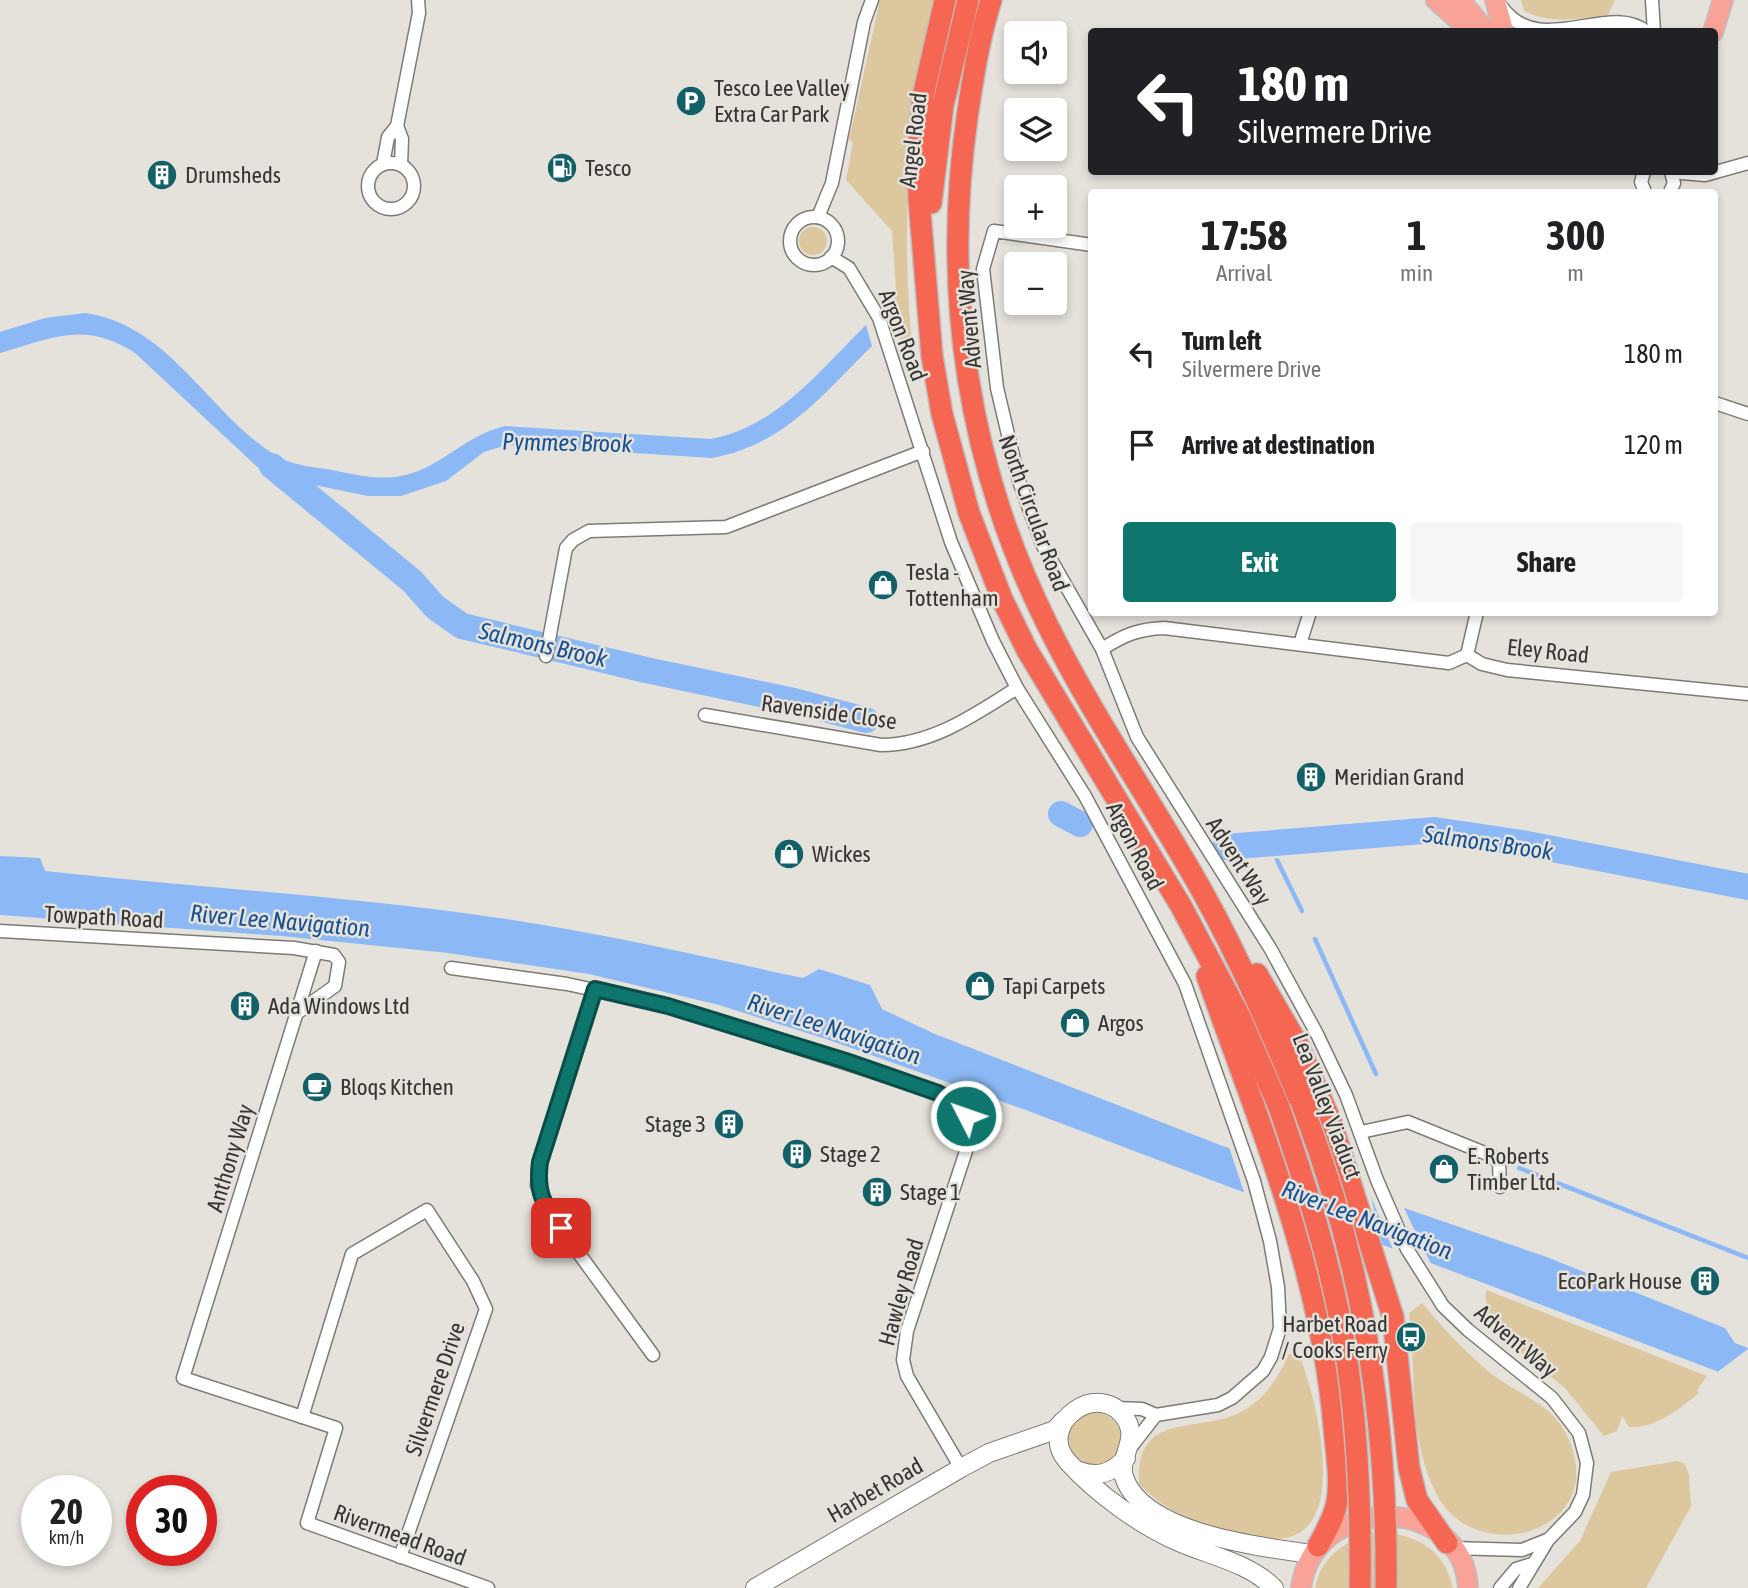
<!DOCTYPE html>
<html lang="en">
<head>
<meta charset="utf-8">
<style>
	body { margin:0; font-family:"Asap Condensed",sans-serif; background:#f6f6f6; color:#202124; height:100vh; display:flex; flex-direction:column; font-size:26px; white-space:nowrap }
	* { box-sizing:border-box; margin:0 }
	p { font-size:23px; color:#757577 }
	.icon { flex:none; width:38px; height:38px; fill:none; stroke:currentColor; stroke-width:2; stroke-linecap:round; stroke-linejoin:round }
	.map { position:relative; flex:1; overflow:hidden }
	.drawer { position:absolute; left:1088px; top:189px; width:630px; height:427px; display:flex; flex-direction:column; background:#fff; border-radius:7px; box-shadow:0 4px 10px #0003 }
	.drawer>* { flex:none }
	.hud { position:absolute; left:1088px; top:28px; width:630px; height:147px; border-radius:7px; box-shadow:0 4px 10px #0003; background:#202124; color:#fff; overflow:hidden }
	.tools { position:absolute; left:1004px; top:21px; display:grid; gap:14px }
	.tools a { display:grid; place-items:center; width:63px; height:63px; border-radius:7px; background:#fff; box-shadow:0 4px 10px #0003; font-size:35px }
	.speed { position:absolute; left:21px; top:1475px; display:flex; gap:14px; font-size:35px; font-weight:700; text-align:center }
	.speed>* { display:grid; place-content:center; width:91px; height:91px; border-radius:50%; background:#fff; box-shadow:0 4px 10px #0003; line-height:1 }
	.speed small { font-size:18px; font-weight:400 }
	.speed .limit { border:10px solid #d22; background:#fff; color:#111 }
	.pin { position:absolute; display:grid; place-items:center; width:60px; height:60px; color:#fff; margin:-30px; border-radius:14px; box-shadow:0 4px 10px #0006 }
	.me { position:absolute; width:77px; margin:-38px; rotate:311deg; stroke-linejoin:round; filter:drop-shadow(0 0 5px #0008) }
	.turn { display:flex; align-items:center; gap:24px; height:147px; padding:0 35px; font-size:32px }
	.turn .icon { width:91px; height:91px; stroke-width:2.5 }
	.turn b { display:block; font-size:49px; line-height:60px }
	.eta { display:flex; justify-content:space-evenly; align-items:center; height:119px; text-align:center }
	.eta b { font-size:42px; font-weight:700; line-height:49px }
	.cta { display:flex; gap:14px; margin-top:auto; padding:14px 35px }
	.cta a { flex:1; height:80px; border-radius:7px; background:#0f766e; color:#fff; font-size:28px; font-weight:700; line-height:80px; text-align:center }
	.cta a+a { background:#f6f6f6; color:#202124 }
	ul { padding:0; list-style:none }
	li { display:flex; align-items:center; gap:21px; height:91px; padding:0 35px }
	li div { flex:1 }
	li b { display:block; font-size:26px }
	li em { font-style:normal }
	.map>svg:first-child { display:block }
	.green { fill:#dcc79e }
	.water { fill:#8cb9f5 }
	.pier { fill:#e5e2dc }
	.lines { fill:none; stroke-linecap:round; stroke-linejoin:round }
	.stream { stroke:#8cb9f5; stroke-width:4.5 }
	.river { stroke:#8cb9f5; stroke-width:26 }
	.street-casing { stroke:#7e7b76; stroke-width:15 }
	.secondary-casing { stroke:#7e7b76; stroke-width:20 }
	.primary-casing { stroke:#bfbebe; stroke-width:22 }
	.highway-casing { stroke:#bfbebe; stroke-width:24 }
	.street { stroke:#fff; stroke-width:12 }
	.secondary { stroke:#fff; stroke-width:18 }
	.primary { stroke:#f9a398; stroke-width:19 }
	.highway { stroke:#f56653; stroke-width:21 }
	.highway-bridge-casing { stroke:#bfbebe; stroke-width:24; stroke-linecap:butt }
	.highway-bridge { stroke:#f56653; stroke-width:21 }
	.route-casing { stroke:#0a4d48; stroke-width:18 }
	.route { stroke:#0f766e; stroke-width:12 }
	.labels { text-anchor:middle; stroke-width:5; stroke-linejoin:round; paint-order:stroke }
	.poi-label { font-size:23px; fill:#363533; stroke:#e5e2dc; text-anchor:start }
	.street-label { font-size:23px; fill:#363533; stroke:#e5e2dc }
	.water-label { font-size:24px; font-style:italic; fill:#155095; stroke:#e5e2dc }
</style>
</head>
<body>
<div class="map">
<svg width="1748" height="1588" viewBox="0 0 1748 1588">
	<rect width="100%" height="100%" fill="#e5e2dc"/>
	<g class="green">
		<path d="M 880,0 L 934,0 C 905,121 901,244 914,368 L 909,370 L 887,300 L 896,289 L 892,231 L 846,180 L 853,142 L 849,140 Z"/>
		<path d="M 1521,0 L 1615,0 L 1608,15 C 1579,19 1550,24 1524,11 Z"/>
		<circle cx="813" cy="241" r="14"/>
		<path d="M 1486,1290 L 1707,1376 L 1697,1390 L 1699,1393 C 1679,1409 1655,1429 1629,1427 L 1622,1416 L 1617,1431 L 1604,1436 L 1565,1388 L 1486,1324 Z"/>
		<path d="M 1422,1303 C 1444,1329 1467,1354 1493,1375 C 1515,1392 1550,1404 1564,1430 C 1618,1528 1479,1573 1437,1495 C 1407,1438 1417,1373 1409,1313 Z"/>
		<path d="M 1289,1354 L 1300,1357 C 1315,1395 1344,1507 1299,1533 C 1280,1544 1251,1538 1231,1533 C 1197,1525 1164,1510 1139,1484 C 1136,1418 1183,1430 1226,1418 C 1258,1409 1276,1383 1289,1354 Z"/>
		<circle cx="1094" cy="1439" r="27"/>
		<path d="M 1678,1461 L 1685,1464 L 1689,1475 L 1691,1506 L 1646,1588 L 1538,1588 L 1580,1541 L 1611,1472 Z"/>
		<path d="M 1376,1531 C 1416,1535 1443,1547 1453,1588 L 1315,1588 C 1321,1555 1347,1541 1376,1531 Z"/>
	</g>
	<g class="water">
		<path d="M 85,313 C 170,325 207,412 275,455 C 291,466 317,467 337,471 C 356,475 375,479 395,477 C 440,471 462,436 505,426 L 711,439 C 778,426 819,371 866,325 L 872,346 C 822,395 784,445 712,458 L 507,445 L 484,452 L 446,481 L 401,496 L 368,496 L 266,475 L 135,353 C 85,320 52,338 0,353 L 0,332 L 45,318 Z"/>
		<path d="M 0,856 L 40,858 L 45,871 C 199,888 353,896 506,919 C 606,934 705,957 803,978 L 819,969 L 870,985 L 882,1009 L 935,1034 L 1220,1145 L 1544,1256 L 1725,1328 L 1735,1343 L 1748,1348 L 1748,1383 L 1023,1109 L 826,1039 L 719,1005 L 589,974 L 448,953 L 281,936 L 0,915 Z"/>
	</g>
	<g class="pier">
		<path d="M 1228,1144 L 1401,1202 L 1432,1266 L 1394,1252 L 1371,1197 L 1383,1248 L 1246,1198 Z"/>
		<path d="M 1748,1349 L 1748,1387 L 1715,1374 Z"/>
	</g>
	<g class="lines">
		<g class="stream">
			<path d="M 1277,860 L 1302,911"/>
			<path d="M 1315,939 L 1376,1074"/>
			<path d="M 1519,1168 L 1748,1258"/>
		</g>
		<g class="river">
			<path d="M 272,466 L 412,581 L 435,607 L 462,626 L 646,670 L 794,701 L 866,720"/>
			<path d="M 1061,814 L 1080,824"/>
			<path d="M 1225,847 L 1435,830 L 1522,843 L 1748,887"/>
		</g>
		<g class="street-casing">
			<g id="street">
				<path d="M 1652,0 L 1654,32"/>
				<path d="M 1501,6 C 1539,61 1609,0 1647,32"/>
				<path d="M 397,126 L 402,139 L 401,165"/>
				<circle cx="391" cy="186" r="23"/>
				<path d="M 383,164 L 388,137 L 397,126 L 419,13 L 418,0"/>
				<path d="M 1644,172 L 1641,182 L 1645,192"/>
				<path d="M 1671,172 L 1705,175 L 1748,163"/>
				<path d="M 1670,192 L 1674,183 L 1671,172"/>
				<path d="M 818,217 L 832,183 L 864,22 L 872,0"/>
				<circle cx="814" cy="241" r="24"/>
				<path d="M 1092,245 L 994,231 L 983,269 L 997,388 L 1019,481 L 1042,544 L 1102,649 L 1137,737 L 1270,948 L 1317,1034 L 1346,1095 L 1377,1180 L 1407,1249 L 1443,1306 L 1468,1330 L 1552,1398 L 1579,1433 L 1587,1463 L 1583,1495 L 1575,1512 L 1548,1540 L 1519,1588"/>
				<path d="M 831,257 L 849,268 L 879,318 L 951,542 L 993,641 L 1017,688 L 1085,796 L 1185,984 L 1254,1181 L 1270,1241 L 1278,1287 L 1280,1328 L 1271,1357 L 1263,1371 L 1232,1398 L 1218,1405 L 1156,1415 L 1131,1447"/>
				<path d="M 1715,403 L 1748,414"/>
				<path d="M 1300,644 L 1310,612"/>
				<path d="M 1102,649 C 1124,635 1138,629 1164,628 L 1449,663 L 1467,655 L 1482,664 L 1507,670 L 1748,694"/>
				<path d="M 1467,655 L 1477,612"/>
				<path d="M 546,656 L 566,548 L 573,540 L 589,531 L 726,527 L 923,451"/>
				<path d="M 705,715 L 881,745 C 932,745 976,714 1017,688"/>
				<path d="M 0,931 L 294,948 L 334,955 L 339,962 L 335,986 L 297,1013"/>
				<path d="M 316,951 L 183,1378 L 336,1428 L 307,1523 L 488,1588"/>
				<path d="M 451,968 L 567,984 L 668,1006 L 938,1093 L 952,1101 L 966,1116 L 967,1148 L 907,1331 L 903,1360 L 907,1376 L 961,1468"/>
				<path d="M 595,989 L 540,1162 L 537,1185 L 545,1207 L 653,1355"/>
				<path d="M 1361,1132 L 1408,1122 L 1492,1156 L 1499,1163 L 1500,1187"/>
				<path d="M 1114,1408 L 1142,1409 L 1156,1415"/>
				<path d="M 302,1417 L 352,1254 L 427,1210 L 473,1281 L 486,1309 L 400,1557"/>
				<path d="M 1452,1548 L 1522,1550 L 1547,1540"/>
				<path d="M 1500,1588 L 1516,1569 L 1532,1564"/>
			</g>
		</g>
		<g class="secondary-casing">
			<g id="secondary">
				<path d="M 1079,1471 C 1098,1478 1112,1473 1126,1458"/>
				<path d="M 755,1588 L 961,1468 L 989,1453 L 1055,1430 L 1063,1421"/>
				<path d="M 1274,1588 C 1249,1563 1211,1556 1179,1542 C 1141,1526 1096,1493 1068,1462 C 1034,1424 1101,1376 1127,1421 C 1138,1442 1118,1457 1124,1477 C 1143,1534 1261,1547 1312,1554"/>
			</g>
		</g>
		<g class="primary-casing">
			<g id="primary">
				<path d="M 1436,0 L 1472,32"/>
				<path d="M 1460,0 L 1487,32"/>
				<path d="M 1495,0 L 1504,32"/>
				<path d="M 1713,32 L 1723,0"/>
				<path d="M 1301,1588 C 1314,1492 1463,1494 1468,1588"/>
			</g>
		</g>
		<g class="highway-casing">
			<g id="highway">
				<path d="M 945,0 L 923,96 L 918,152 L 919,200 L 932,356 L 942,414 L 969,513 L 1002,599 L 1027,650 L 1181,906 L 1240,1017 L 1279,1107"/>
				<path d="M 991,0 C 979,39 973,77 967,118 C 942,293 968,466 1048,626 C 1093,717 1152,802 1202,891 C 1242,963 1274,1039 1306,1115"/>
				<path d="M 931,203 L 943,105 L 968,0"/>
				<path d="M 1257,974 L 1297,1043 L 1331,1122 L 1393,1317 L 1409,1468 L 1417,1500 L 1447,1543"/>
				<path d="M 1207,976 C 1259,1123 1321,1271 1334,1427 C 1336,1451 1341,1478 1337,1502 C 1334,1518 1325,1533 1318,1546"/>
			</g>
		</g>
		<use href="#street" class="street"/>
		<use href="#secondary" class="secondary"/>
		<use href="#primary" class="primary"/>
		<use href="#highway" class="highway"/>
		<g class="highway-bridge-casing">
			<g id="highway-bridge">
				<path d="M 1279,1107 C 1306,1186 1332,1266 1345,1348 C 1358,1428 1361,1508 1360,1588"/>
				<path d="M 1306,1115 C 1363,1266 1388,1426 1386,1588"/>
			</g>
		</g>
		<use href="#highway-bridge" class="highway-bridge"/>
	</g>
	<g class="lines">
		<g class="route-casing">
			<path id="route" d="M 561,1228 C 543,1204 536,1192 540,1162 L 595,989 L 668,1006 L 846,1061 L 938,1093 L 952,1101 L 966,1116"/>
		</g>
		<use href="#route" class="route"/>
	</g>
	<defs>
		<g id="parking-disc" transform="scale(1.575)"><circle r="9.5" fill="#126169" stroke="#e5e2dc"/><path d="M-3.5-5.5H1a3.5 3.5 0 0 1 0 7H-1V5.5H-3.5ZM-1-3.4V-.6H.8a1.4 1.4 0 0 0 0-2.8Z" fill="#fff"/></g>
		<g id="fuel-disc" transform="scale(1.575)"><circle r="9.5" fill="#126169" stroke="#e5e2dc"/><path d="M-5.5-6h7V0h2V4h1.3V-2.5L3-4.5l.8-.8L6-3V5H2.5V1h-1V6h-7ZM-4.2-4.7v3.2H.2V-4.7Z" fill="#fff"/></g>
		<g id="building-disc" transform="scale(1.575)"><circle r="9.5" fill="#126169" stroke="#e5e2dc"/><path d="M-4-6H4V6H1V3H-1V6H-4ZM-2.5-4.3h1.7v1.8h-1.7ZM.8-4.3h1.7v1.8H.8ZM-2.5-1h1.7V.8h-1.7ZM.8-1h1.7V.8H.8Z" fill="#fff"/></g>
		<g id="shop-disc" transform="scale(1.575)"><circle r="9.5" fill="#126169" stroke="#e5e2dc"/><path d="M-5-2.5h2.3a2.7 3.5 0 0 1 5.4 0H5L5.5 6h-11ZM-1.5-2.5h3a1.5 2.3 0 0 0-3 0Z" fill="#fff"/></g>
		<g id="cafe-disc" transform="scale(1.575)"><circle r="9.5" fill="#126169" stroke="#e5e2dc"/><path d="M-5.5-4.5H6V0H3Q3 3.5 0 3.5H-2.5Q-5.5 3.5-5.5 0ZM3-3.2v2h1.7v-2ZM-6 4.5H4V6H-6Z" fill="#fff"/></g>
		<g id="bus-disc" transform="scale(1.575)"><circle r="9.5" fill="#126169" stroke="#e5e2dc"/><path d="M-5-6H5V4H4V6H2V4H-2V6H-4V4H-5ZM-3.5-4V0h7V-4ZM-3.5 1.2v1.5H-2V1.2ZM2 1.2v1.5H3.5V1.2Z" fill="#fff"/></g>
	</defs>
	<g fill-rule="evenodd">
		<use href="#parking-disc" x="691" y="101"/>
		<use href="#fuel-disc" x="562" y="168"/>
		<use href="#building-disc" x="162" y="175"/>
		<use href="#shop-disc" x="883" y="585"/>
		<use href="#building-disc" x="1311" y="777"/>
		<use href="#shop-disc" x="789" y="854"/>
		<use href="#shop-disc" x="980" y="986"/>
		<use href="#building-disc" x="245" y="1006"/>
		<use href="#shop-disc" x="1075" y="1023"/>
		<use href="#cafe-disc" x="317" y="1087"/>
		<use href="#building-disc" x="729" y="1124"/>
		<use href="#building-disc" x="797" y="1154"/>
		<use href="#shop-disc" x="1444" y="1169"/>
		<use href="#building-disc" x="877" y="1192"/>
		<use href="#building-disc" x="1705" y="1281"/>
		<use href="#bus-disc" x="1411" y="1337"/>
	</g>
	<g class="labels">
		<g class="poi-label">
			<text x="714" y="96">Tesco Lee Valley<tspan x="714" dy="26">Extra Car Park</tspan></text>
			<text x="585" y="176">Tesco</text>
			<text x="185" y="183">Drumsheds</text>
			<text x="906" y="580">Tesla -<tspan x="906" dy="26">Tottenham</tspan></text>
			<text x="1334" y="785">Meridian Grand</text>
			<text x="812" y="862">Wickes</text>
			<text x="1003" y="994">Tapi Carpets</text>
			<text x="268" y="1014">Ada Windows Ltd</text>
			<text x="1098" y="1031">Argos</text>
			<text x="340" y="1095">Bloqs Kitchen</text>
			<text x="706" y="1132" text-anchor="end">Stage 3</text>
			<text x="820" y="1162">Stage 2</text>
			<text x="1467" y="1164">E. Roberts<tspan x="1467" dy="26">Timber Ltd.</tspan></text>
			<text x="900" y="1200">Stage 1</text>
			<text x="1682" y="1289" text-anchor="end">EcoPark House</text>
			<text x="1388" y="1332" text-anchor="end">Harbet Road<tspan x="1388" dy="26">/ Cooks Ferry</tspan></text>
		</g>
		<g class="street-label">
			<text transform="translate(913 140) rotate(-83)" y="8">Angel Road</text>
			<text transform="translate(969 319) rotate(-95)" y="8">Advent Way</text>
			<text transform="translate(903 335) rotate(69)" y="8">Argon Road</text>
			<text transform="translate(1034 513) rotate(70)" y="8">North Circular Road</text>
			<text transform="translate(1548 651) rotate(6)" y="8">Eley Road</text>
			<text transform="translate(829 712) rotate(8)" y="8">Ravenside Close</text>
			<text transform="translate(1135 846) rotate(62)" y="8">Argon Road</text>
			<text transform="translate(1239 861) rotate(57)" y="8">Advent Way</text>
			<text transform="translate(104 917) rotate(3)" y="8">Towpath Road</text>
			<text transform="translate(1327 1106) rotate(69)" y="8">Lea Valley Viaduct</text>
			<text transform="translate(230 1158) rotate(-73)" y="8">Anthony Way</text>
			<text transform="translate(901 1292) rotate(-74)" y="8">Hawley Road</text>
			<text transform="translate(1516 1341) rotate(40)" y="8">Advent Way</text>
			<text transform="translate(435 1389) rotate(-71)" y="8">Silvermere Drive</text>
			<text transform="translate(875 1490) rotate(-30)" y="8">Harbet Road</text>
			<text transform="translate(400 1535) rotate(20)" y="8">Rivermead Road</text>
		</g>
		<g class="water-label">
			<text transform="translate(567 443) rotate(1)" y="8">Pymmes Brook</text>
			<text transform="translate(543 645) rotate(13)" y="8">Salmons Brook</text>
			<text transform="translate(1488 843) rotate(8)" y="8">Salmons Brook</text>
			<text transform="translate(280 921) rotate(5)" y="8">River Lee Navigation</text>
			<text transform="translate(834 1029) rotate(18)" y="8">River Lee Navigation</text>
			<text transform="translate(1367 1220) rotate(21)" y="8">River Lee Navigation</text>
		</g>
	</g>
</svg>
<div class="tools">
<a><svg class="icon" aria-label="sound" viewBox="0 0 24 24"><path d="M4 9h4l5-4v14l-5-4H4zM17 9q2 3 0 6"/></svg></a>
<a><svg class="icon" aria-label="layers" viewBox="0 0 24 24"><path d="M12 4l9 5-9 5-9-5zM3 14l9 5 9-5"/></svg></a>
<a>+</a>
<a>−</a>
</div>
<div class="speed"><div>20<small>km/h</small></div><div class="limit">30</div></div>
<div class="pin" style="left:561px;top:1228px;background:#d93025"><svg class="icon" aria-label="arrive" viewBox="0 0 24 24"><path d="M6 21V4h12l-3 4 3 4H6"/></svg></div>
<svg class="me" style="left:966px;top:1116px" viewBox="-20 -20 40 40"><circle r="17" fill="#0f766e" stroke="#fff" stroke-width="3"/><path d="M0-11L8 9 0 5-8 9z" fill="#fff"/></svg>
<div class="hud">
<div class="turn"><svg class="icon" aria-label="left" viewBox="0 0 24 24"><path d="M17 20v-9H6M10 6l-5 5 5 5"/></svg><div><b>180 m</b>Silvermere Drive</div></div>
</div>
<section class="drawer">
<div class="eta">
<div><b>17:58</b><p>Arrival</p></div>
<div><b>1</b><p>min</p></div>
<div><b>300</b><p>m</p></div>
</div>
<ul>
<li><svg class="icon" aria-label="left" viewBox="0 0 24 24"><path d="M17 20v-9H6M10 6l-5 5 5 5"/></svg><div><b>Turn left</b><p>Silvermere Drive</p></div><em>180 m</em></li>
<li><svg class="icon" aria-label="arrive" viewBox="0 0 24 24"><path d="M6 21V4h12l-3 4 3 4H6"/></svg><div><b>Arrive at destination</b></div><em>120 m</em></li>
</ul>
<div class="cta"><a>Exit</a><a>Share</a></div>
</section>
</div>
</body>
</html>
